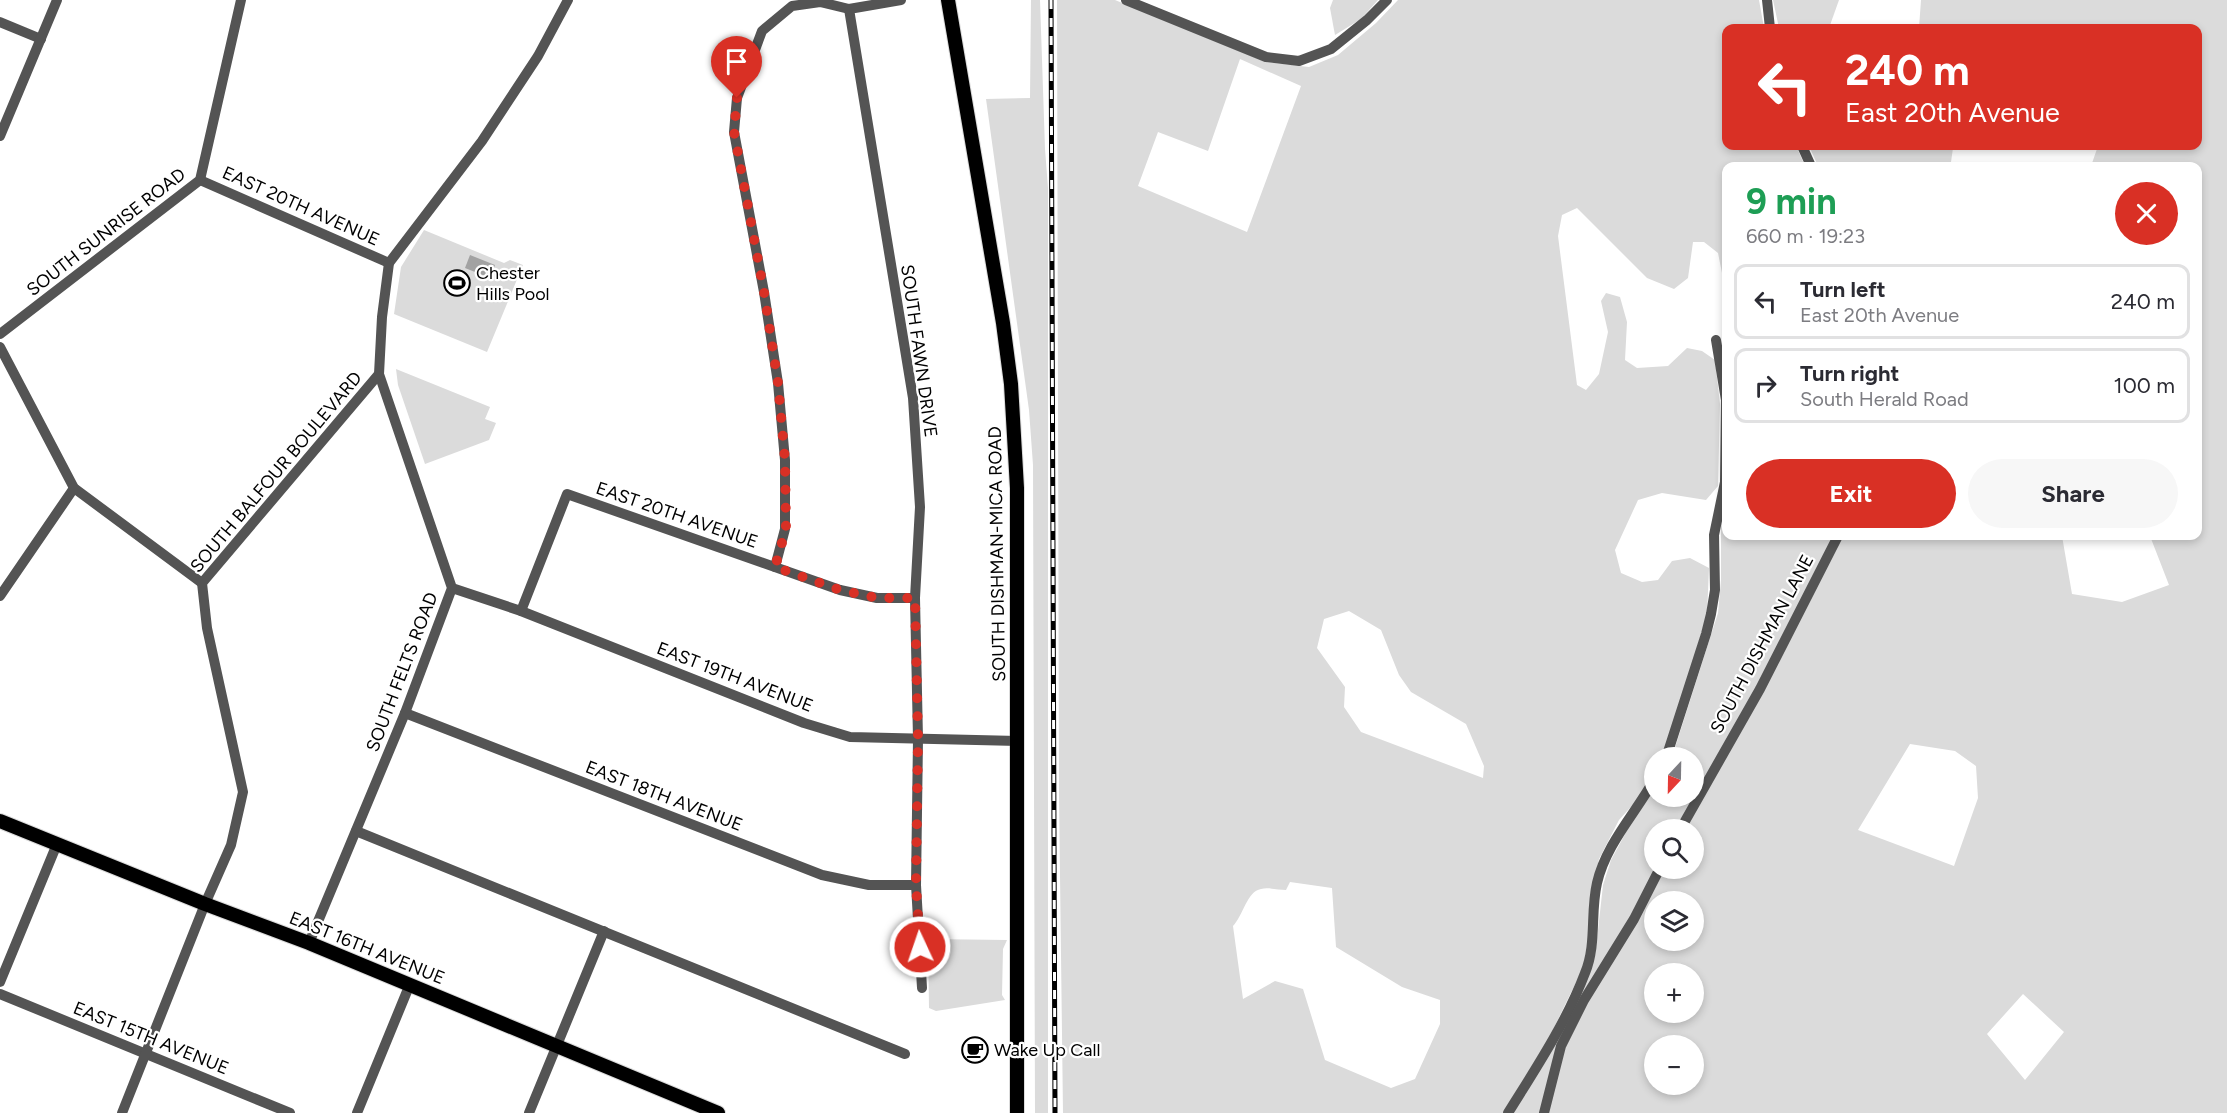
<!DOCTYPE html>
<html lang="en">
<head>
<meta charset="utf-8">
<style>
	body { margin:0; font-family:Figtree,sans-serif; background:#f7f7f7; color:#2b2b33; height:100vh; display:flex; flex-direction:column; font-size:22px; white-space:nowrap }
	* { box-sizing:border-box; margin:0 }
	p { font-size:20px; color:#7c7c81 }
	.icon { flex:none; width:33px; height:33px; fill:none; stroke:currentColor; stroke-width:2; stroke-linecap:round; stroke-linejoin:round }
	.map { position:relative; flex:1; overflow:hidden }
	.panel { position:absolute; left:1722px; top:162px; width:480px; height:378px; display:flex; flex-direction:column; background:#fff; border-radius:12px; box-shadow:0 3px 9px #0003 }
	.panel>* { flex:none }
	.banner { position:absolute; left:1722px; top:24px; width:480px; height:126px; border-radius:12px; box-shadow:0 3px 9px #0003; background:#d93025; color:#fff; overflow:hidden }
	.needle { width:39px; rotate:202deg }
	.buttons { position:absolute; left:1644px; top:747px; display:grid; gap:12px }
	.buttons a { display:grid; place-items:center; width:60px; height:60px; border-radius:50%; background:#fff; box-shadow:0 3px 9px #0003; font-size:30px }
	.pin { position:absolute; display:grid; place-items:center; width:51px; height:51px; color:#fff; margin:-62px -26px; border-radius:50% 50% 50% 0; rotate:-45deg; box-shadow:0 0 6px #0007 }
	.pin .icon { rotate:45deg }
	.me { position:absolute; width:66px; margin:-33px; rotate:357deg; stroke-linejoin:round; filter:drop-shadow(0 0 4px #0008) }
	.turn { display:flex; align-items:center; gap:21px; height:126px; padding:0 24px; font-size:27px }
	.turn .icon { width:78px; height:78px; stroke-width:2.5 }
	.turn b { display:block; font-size:42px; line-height:51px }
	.round { display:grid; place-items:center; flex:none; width:63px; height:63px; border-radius:32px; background:#f7f7f7 }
	.head { display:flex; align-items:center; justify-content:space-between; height:102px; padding:0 24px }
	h1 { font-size:36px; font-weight:700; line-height:45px; color:#1e9e55 }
	.button { display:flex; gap:12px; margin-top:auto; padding:12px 24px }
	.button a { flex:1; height:69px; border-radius:36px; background:#d93025; color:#fff; font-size:24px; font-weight:700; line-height:69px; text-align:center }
	.button a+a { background:#f7f7f7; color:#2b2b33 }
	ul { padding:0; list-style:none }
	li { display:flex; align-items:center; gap:18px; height:75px; margin:0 12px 9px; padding:0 12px; border:3px solid #e1e1e2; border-radius:12px }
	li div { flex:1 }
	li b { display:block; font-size:22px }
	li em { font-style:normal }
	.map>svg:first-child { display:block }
	.green { fill:#dbdbdb; fill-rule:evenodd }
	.water { fill:#a2a2a2 }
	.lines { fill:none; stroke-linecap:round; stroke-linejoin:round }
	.major-casing { stroke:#dbdbdb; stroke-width:16 }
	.minor { stroke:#545454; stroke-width:10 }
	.major { stroke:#000; stroke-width:14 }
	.rail-casing { stroke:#000; stroke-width:5 }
	.rail { stroke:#fff; stroke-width:3; stroke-dasharray:9; stroke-linecap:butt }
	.route { stroke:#d93025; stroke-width:10; stroke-dasharray:0 18 }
	.labels { text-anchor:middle; stroke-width:4.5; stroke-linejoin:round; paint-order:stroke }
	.street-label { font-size:18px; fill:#000; stroke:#fff }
	.poi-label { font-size:18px; fill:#000; stroke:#fff; text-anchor:start }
</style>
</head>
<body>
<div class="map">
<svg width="2227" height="1113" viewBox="0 0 2227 1113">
	<rect width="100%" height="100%" fill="#fff"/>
	<g class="green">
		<path d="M 1031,0 L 1040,0 L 1045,149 L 1048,188 L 1048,1113 L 1035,1113 L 1033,465 L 1029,410 L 986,99 L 1030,98 Z"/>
		<path d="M 1057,0 L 1115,0 L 1266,62 L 1309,67 L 1338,55 L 1376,23 L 1398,0 L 1759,0 L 1764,28 L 1726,28 L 1726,146 L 1796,146 L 1805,166 L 1726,166 L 1726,275 L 1722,273 L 1718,253 L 1704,242 L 1693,242 L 1688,278 L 1674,289 L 1647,278 L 1577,208 L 1562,215 L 1558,236 L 1577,385 L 1586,390 L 1599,374 L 1608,332 L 1601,301 L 1606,293 L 1620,297 L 1627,322 L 1625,360 L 1637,368 L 1668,366 L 1687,348 L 1702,351 L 1715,360 L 1720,404 L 1718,486 L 1706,500 L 1662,493 L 1638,500 L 1615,550 L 1621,573 L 1642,582 L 1658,580 L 1672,561 L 1690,558 L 1709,568 L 1707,615 L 1665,751 L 1661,757 L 1654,758 L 1654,769 L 1639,798 L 1619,820 L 1599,859 L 1591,893 L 1587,958 L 1580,974 L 1549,1038 L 1503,1113 L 1063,1113 L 1059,796 ZM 1240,59 L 1301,86 L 1247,232 L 1138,186 L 1158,132 L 1208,151 ZM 1349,611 L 1381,630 L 1399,675 L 1411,692 L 1466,724 L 1484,766 L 1483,778 L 1361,732 L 1344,707 L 1345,687 L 1317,648 L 1324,619 ZM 1290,882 L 1332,888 L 1336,947 L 1402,987 L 1440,1000 L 1440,1024 L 1415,1079 L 1391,1088 L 1325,1060 L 1303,989 L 1275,981 L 1243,999 L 1233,926 C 1243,916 1247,891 1261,889 C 1268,887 1278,890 1286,890 Z"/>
		<path d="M 1333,0 L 1378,0 L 1361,19 L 1335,35 L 1330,8 Z"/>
		<path d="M 1773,0 L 1839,0 L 1829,28 L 1779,28 Z"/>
		<path d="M 1921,0 L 2227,0 L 2227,1113 L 1511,1113 L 1595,957 L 1603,885 L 1611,860 L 1630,825 L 1654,790 L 1654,796 L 1694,796 L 1694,758 L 1672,757 L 1718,613 L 1721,580 L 1721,529 L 1726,503 L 1726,536 L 2062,536 L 2072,594 L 2122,602 L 2169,585 L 2150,536 L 2198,536 L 2198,166 L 2091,166 L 2098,146 L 2198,146 L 2198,28 L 1919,28 ZM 1910,744 L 1955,751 L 1976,766 L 1978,798 L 1954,866 L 1858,830 ZM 1654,830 L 1694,830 L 1694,868 L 1654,868 ZM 1654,902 L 1694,902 L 1694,940 L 1654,940 ZM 1654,974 L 1694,974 L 1694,1012 L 1654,1012 ZM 2023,994 L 2064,1032 L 2025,1080 L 1987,1034 ZM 1654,1046 L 1694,1046 L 1694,1084 L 1654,1084 Z"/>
		<path d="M 1809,146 L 1943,146 L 1953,148 L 1951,162 L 1938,166 L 1818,166 Z"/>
		<path d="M 424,230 L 504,263 L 510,260 L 523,265 L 487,352 L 394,314 L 401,267 Z"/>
		<path d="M 396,369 L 490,407 L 485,419 L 496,423 L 489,440 L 425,464 L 398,385 Z"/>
		<path d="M 928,939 L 1007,940 L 1003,949 L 1002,995 L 1005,1000 L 936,1011 L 929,1008 Z"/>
	</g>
	<path class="water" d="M 470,255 L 495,265 L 490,278 L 465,268 Z"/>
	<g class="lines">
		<g class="major-casing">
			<g id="major">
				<path d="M 948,0 L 1003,323 L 1011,384 L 1017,488 L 1017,1113"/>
				<path d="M 0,821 L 205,904 L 309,943 L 718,1113"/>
			</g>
		</g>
		<g class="minor">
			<path d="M 1126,0 L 1266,57 L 1299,61 L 1331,49 L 1367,20 L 1387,0"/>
			<path d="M 1767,0 L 1770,28"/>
			<path d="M 849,9 L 913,398 L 920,507 L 915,598 L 918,739 L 916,885 L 922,988"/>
			<path d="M 0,22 L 41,39"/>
			<path d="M 0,136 L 57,0"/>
			<path d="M 1802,146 L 1811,166"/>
			<path d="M 200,180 L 389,263"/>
			<path d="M 0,334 L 200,180 L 241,0"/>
			<path d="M 0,347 L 74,488 L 202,583"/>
			<path d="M 775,567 L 785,529 L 785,460 L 778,383 L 764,292 L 734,132 L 737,98 L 762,31 L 792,6 L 820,2 L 849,9 L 901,0"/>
			<path d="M 452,588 L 521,611 L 804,723 L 850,737 L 1018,741"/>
			<path d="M 0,596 L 74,488"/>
			<path d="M 521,611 L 567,494 L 840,590 L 877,598 L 915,598"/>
			<path d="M 405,713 L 822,875 L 869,885 L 916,885"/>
			<path d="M 1666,758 L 1706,634 L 1711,614 L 1715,590 L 1714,535 L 1725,482 L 1726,400 L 1716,340"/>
			<path d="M 1680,830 L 1760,689 L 1838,536"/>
			<path d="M 356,831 L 905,1054"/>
			<path d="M 309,943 L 405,713 L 452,588 L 379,374"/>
			<path d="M 0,982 L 57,844"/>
			<path d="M 0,994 L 290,1113"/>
			<path d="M 122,1113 L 205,904 L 231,845 L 243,792 L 207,628 L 202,583 L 379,374 L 382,317 L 389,263 L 482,141 L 538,56 L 568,0"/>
			<path d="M 357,1113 L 410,984"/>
			<path d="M 529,1113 L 604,931"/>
			<path d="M 1508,1113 C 1536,1068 1566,1023 1585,973 C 1597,944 1590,913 1597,883 C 1606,844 1635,814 1654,780"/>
			<path d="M 1544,1113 L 1561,1046 L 1584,1000 L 1634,919 L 1660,868"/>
		</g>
		<use href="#major" class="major"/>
		<g class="rail-casing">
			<path id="rail" d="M 1051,0 L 1055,1113"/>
		</g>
		<use href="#rail" class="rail"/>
	</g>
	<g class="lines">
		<path class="route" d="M 737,98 L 734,132 L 764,292 L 778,383 L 785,460 L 786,529 L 775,567 L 840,590 L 877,598 L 915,598 L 918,739 L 916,885 L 920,947"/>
	</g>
	<defs>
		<g id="stadium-ring" transform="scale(1.35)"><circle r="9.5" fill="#fff" stroke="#000" stroke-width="1.5"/><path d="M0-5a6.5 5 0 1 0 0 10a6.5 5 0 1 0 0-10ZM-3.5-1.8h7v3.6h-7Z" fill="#000"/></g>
		<g id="cafe-ring" transform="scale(1.35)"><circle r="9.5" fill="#fff" stroke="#000" stroke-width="1.5"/><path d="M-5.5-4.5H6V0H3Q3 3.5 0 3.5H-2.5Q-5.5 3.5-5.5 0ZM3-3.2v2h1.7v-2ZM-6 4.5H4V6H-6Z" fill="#000"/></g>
	</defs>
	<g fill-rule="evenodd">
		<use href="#stadium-ring" x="457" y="283"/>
		<use href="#cafe-ring" x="975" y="1050"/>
	</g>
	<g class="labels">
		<g class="street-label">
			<text transform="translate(301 206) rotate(24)" y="6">EAST 20TH AVENUE</text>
			<text transform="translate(106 232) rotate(-38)" y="6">SOUTH SUNRISE ROAD</text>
			<text transform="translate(919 351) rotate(82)" y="6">SOUTH FAWN DRIVE</text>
			<text transform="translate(276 472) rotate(-50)" y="6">SOUTH BALFOUR BOULEVARD</text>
			<text transform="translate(677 515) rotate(19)" y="6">EAST 20TH AVENUE</text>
			<text transform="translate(997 554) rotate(-91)" y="6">SOUTH DISHMAN-MICA ROAD</text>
			<text transform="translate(1762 644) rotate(-62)" y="6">SOUTH DISHMAN LANE</text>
			<text transform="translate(402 672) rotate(-69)" y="6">SOUTH FELTS ROAD</text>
			<text transform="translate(735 677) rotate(21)" y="6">EAST 19TH AVENUE</text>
			<text transform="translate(664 796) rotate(21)" y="6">EAST 18TH AVENUE</text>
			<text transform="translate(367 948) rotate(22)" y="6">EAST 16TH AVENUE</text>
			<text transform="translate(151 1038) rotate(22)" y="6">EAST 15TH AVENUE</text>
		</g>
		<g class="poi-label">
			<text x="476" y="279">Chester<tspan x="476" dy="21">Hills Pool</tspan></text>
			<text x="994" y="1056">Wake Up Call</text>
		</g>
	</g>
</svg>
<div class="buttons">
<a><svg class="needle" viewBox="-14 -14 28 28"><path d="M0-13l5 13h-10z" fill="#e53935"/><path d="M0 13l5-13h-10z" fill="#7c7c81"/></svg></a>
<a><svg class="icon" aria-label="search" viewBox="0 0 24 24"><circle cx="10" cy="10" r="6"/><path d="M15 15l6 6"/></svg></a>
<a><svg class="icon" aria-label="layers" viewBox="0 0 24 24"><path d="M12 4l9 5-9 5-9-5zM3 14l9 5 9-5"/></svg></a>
<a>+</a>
<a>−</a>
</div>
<div class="pin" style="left:737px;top:98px;background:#d93025"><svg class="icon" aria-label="arrive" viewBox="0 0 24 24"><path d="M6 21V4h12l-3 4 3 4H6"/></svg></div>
<svg class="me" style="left:920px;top:947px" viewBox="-20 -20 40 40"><circle r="17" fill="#d93025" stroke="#fff" stroke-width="3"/><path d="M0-11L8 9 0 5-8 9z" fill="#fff"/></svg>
<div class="banner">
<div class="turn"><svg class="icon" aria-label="left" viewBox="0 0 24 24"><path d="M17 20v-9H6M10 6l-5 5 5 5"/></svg><div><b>240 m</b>East 20th Avenue</div></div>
</div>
<section class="panel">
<div class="head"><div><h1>9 min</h1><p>660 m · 19:23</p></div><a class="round" style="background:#d93025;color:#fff"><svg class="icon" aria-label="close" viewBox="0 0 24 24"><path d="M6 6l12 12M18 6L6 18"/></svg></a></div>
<ul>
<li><svg class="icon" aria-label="left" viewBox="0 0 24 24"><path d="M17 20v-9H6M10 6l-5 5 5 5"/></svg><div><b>Turn left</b><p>East 20th Avenue</p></div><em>240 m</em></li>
<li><svg class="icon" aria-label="right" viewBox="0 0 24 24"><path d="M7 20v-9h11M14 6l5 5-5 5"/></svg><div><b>Turn right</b><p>South Herald Road</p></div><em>100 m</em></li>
</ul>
<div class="button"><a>Exit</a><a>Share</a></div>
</section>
</div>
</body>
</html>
